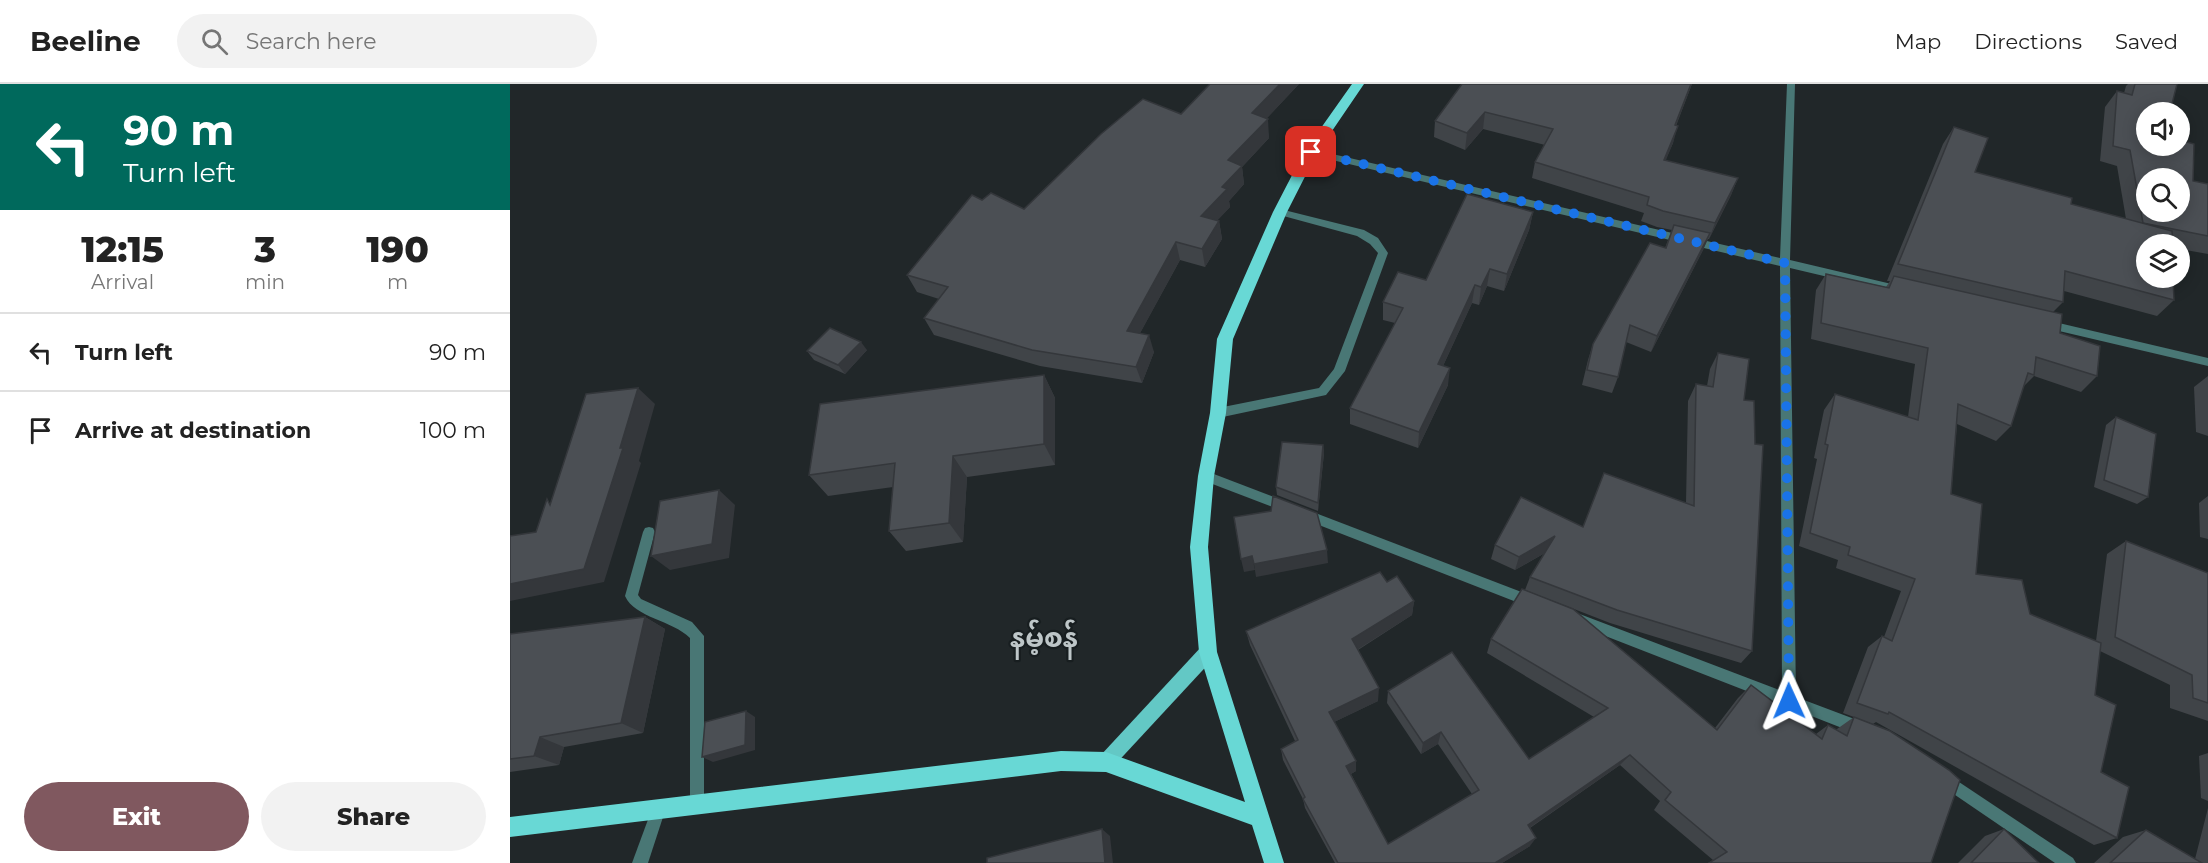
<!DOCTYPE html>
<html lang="en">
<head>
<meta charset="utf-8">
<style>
	body { margin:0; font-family:Montserrat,"Noto Sans Myanmar",sans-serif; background:#f2f2f2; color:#222; height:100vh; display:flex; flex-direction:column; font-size:22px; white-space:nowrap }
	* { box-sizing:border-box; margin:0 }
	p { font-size:20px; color:#767676 }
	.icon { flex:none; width:33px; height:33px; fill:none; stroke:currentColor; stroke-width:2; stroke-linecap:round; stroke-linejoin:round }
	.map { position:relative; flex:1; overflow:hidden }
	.drawer { display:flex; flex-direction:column; background:#fff; width:510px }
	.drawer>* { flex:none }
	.top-card { background:#00695c; color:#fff; overflow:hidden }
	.tools { position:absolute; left:1626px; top:18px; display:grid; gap:12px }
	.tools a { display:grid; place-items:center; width:54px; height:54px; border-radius:50%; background:#fff; box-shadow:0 3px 15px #0003; font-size:30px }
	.pin { position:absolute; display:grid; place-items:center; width:51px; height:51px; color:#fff; margin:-26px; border-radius:12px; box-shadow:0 3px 9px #0006 }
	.me { position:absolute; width:66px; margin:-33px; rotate:359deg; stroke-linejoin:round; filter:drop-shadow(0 0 4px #0008) }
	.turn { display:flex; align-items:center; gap:21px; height:126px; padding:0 24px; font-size:27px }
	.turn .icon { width:78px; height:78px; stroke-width:2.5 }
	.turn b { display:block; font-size:42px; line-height:51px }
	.eta { display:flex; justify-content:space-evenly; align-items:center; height:102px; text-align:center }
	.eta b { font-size:36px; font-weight:800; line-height:42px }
	.button { display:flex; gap:12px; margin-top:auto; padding:12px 24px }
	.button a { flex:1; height:69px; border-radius:36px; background:#80585f; color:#fff; font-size:24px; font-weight:800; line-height:69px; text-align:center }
	.button a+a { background:#f2f2f2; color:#222 }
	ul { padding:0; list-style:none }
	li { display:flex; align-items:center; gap:18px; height:78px; padding:0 24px; border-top:2px solid #e0e0e0 }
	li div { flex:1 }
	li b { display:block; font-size:22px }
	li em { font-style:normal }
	header { display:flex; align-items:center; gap:36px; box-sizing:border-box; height:84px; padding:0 30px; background:#fff; border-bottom:2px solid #e0e0e0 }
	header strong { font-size:28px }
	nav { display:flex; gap:33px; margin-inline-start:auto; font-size:21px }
	.search { width:420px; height:54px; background:#f2f2f2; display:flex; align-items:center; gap:15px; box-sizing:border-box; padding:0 21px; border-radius:33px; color:#767676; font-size:22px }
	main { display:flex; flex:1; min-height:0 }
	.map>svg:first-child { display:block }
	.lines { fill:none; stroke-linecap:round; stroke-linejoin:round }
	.service { fill:#497775; fill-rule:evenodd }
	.minor { fill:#497775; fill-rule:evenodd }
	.primary { fill:#63c8c5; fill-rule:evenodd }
	.trunk { fill:#68d8d5; fill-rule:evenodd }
	.wall { fill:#404448 }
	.shaded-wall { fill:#34373b }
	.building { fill:#4b4f54; stroke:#34373b; stroke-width:1.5; fill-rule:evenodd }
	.route { stroke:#1a73e8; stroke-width:10; stroke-dasharray:0 18 }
	.labels { text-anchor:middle; stroke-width:4.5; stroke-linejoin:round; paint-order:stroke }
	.town-label { font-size:27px; font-weight:bold; fill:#bec6c8; stroke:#181e20 }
</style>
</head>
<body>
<header>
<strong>Beeline</strong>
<div class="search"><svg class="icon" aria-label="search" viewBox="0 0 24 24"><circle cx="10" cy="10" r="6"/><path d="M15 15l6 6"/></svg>Search here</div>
<nav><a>Map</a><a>Directions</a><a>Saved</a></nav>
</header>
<main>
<section class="drawer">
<div class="top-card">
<div class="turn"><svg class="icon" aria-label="left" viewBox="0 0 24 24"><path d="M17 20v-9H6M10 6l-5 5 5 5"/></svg><div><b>90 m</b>Turn left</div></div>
</div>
<div class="eta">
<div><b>12:15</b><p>Arrival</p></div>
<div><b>3</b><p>min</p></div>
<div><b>190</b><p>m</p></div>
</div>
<ul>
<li><svg class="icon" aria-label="left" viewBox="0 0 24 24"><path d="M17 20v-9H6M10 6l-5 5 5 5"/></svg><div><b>Turn left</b></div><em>90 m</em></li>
<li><svg class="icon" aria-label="arrive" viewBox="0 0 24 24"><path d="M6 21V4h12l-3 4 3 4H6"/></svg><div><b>Arrive at destination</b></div><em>100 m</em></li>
</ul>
<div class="button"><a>Exit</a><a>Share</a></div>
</section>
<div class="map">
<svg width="1698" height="779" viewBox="0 0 1698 779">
	<rect width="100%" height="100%" fill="#212729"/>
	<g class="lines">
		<g class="service">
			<path d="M 770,125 L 854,146 L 868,154 L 878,169 L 835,287 L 816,311 L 708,334 L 704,332 L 702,329 L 704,326 L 708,324 L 809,304 L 824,285 L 868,169 L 860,160 L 847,152 L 766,130 L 766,126 Z"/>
			<path d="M 139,443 L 143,444 L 145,448 L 128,511 L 131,515 L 182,538 L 194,552 L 194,722 L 192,727 L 187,729 L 182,727 L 180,722 L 180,554 C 162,536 125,534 115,512 L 133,448 L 135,444 Z"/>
		</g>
		<g class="minor">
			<path d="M 1277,0 L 1285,0 L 1280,176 L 1390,202 L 1395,206 L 1390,210 L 1280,184 L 1286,613 L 1355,639 L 1357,644 L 1355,649 L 1350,651 L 1062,539 L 1060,535 L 1062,531 L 1067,529 L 1272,607 L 1270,182 L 801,71 L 796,68 L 801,65 L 1270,174 Z"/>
			<path d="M 1536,236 L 1698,274 L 1698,282 L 1532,243 L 1531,240 Z"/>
			<path d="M 696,387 L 780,419 L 782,423 L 780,427 L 776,428 L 692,396 L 690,392 L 692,388 Z"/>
			<path d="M 795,425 L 1027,514 L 1029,518 L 1027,522 L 1022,524 L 791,434 L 789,430 L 791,426 Z"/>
			<path d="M 1434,688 L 1563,774 L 1566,779 L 1545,779 L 1429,700 L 1427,695 L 1429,690 Z"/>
			<path d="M 148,720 L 153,722 L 155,727 L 138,779 L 122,779 L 143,722 Z"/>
		</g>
		<path class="primary" d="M 698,560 L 704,562 L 706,568 L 704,574 L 602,684 L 596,687 L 590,684 L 587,678 L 590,672 L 692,562 Z"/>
		<path class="trunk" d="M 842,0 L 854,0 L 807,69 L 777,128 L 723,255 L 716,329 L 704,392 L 698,463 L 707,568 L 774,779 L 754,779 L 742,741 L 596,688 L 551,687 L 0,753 L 0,733 L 551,667 L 596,668 L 735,718 L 689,568 L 680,463 L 688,392 L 700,329 L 707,255 L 763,128 L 794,68 Z"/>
	</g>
	<g class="wall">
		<path d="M 789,0 L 756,35 L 759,54 L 732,83 L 734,100 L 719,117 L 720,123 L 707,136 L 709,137 L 712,155 L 695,183 L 670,176 L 630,249 L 644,268 L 632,299 L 530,282 L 424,251 L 414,234 L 429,215 L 407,208 L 397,191 L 472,116 L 514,125 L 671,30 Z"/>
		<path d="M 952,0 L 1182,0 L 1166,42 L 1163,59 L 1155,77 L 1228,94 L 1221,111 L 1199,155 L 1198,155 L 1193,166 L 1141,268 L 1116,258 L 1108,293 L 1102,309 L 1072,301 L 1078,276 L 1083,260 L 1155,164 L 1162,146 L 1147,143 L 1131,137 L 1134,129 L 1022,94 L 1025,78 L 1035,61 L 973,45 L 955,66 L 924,53 L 925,37 Z"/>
		<path d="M 1618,0 L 1667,0 L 1636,28 L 1683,97 L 1698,100 L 1698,170 L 1670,165 L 1670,160 L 1636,160 L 1664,216 L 1647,232 L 1554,207 L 1553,218 L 1543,228 L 1550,249 L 1587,292 L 1571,308 L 1524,292 L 1513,303 L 1501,342 L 1486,357 L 1447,340 L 1441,410 L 1466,490 L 1520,530 L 1586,557 L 1597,470 L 1616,457 L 1698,489 L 1698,637 L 1660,624 L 1660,601 L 1590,567 L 1585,611 L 1591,688 L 1607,754 L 1584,761 L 1366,638 L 1363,640 L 1333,629 L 1358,563 L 1372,552 L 1374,553 L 1391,507 L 1326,484 L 1328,476 L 1289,462 L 1307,375 L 1304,374 L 1314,326 L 1325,310 L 1398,333 L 1405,280 L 1301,255 L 1306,206 L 1316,190 L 1376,203 L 1380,197 L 1377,197 L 1433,60 L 1444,43 L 1465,88 L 1561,120 L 1616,135 L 1607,82 L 1590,77 L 1595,23 L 1607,7 L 1614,9 L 1616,2 Z"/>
		<path d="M 1023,128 L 1019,146 L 994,207 L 977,202 L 969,221 L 962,219 L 933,282 L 938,301 L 908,364 L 840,340 L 840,324 L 885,239 L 873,236 L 873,218 L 916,196 Z"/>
		<path d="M 357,266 L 335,290 L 304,276 L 297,267 Z"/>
		<path d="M 1208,269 L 1234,316 L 1242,567 L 1231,579 L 1100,539 L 1015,506 L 1020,493 L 1035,469 L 1005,486 L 981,475 L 985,461 L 1073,442 L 1176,419 L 1178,317 L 1186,300 L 1197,302 L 1200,285 Z"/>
		<path d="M 534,291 L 545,314 L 545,381 L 457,393 L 453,458 L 396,467 L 379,447 L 383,403 L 318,412 L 299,391 Z"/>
		<path d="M 1698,292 L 1698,352 L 1686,348 L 1684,303 Z"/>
		<path d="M 1606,333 L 1638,413 L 1627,420 L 1584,403 L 1596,341 Z"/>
		<path d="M 813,361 L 814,369 L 808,427 L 767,411 L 766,403 Z"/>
		<path d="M 1698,412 L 1698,455 L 1690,453 L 1689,419 Z"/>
		<path d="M 877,498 L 904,517 L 902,531 L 848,566 L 868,617 L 824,638 L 846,687 L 841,690 L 878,760 L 962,710 L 928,660 L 911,670 L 877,619 L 878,607 L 1019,675 L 1084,633 L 977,569 L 981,555 L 1205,644 L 1228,614 L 1241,601 L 1306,650 L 1318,641 L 1327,646 L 1327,645 L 1344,633 L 1421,779 L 1198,779 L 1203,776 L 1144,726 L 1150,717 L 1110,681 L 1020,744 L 1020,762 L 992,779 L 825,779 L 795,724 L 793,715 L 773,676 L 771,665 L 785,657 L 740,561 L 736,547 Z"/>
		<path d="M 135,533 L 155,545 L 133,649 L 54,663 L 49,681 L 0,688 L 0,550 Z"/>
		<path d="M 1698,669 L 1698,717 L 1691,714 L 1689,672 Z"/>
		<path d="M 1698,724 L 1698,779 L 1584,779 L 1613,753 L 1636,746 L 1685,775 Z"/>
		<path d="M 1494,745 L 1529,779 L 1448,779 L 1475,752 Z"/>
	</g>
	<g class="shaded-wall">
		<path d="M 770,0 L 789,0 L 744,48 L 742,29 Z"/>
		<path d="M 1181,0 L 1182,0 L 1159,58 L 1165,41 Z"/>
		<path d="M 975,28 L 973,45 L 955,66 L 957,49 Z"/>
		<path d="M 758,35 L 759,54 L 732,83 L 734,100 L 719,117 L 720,123 L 695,150 L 691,132 L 712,103 L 718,76 Z"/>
		<path d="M 1168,42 L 1163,59 L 1149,93 L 1154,76 Z"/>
		<path d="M 1228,94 L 1221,111 L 1199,155 L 1205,139 Z"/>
		<path d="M 1023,128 L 1019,146 L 994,207 L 997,190 Z"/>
		<path d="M 709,137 L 712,155 L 695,183 L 692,165 Z"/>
		<path d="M 1200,149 L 1193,166 L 1141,268 L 1147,252 Z"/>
		<path d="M 666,158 L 670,176 L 622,264 L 617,247 Z"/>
		<path d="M 980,185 L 977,202 L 969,221 L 971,203 Z"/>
		<path d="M 965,201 L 962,219 L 926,297 L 928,280 Z"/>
		<path d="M 639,251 L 644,268 L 632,299 L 626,283 Z"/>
		<path d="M 351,258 L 357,266 L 335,290 L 328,281 Z"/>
		<path d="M 940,284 L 938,301 L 908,364 L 909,348 Z"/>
		<path d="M 534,291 L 545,314 L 545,381 L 534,360 Z"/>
		<path d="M 128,304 L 145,320 L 129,377 L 131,379 L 94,498 L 0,517 L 0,500 L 110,364 Z"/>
		<path d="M 813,361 L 814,369 L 808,427 L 808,419 Z"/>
		<path d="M 443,372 L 457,393 L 453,458 L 439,439 Z"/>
		<path d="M 209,406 L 225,421 L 219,474 L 160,486 L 141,472 Z"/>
		<path d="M 1045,452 L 1040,466 L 1005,486 L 1009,473 Z"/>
		<path d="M 817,466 L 818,479 L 746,493 L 744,480 Z"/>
		<path d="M 742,472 L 745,486 L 734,488 L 731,475 Z"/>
		<path d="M 904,517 L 902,531 L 842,569 L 842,555 Z"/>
		<path d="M 135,533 L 155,545 L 133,649 L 111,639 Z"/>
		<path d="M 869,604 L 868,617 L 820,640 L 819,628 Z"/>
		<path d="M 236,627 L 245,633 L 245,666 L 203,678 L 192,673 Z"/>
		<path d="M 931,648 L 928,660 L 911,670 L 913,659 Z"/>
		<path d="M 30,653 L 54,663 L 49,681 L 24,672 Z"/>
		<path d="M 1120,671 L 1110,681 L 1012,749 L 1018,741 Z"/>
		<path d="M 846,677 L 846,687 L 837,692 L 836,682 Z"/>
		<path d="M 592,745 L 600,752 L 603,779 L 595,779 Z"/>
		<path d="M 1026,754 L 1020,762 L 992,779 L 985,779 Z"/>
	</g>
	<g class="building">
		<path d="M 700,0 L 770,0 L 742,29 L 758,35 L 718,76 L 732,82 L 712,103 L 717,105 L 691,132 L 709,137 L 692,165 L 666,158 L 617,247 L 639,251 L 626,283 L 522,266 L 414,234 L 438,203 L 397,191 L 462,111 L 472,116 L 481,109 L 514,125 L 591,50 L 633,15 L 671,30 Z"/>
		<path d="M 952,0 L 1181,0 L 1165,41 L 1168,42 L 1154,76 L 1228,94 L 1205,139 L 1153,127 L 1137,121 L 1139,113 L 1025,78 L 1043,45 L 975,28 L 957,49 L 925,37 Z"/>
		<path d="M 1625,0 L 1667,0 L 1660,28 L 1636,28 L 1636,62 L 1670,62 L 1670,56 L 1684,60 L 1683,97 L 1698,100 L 1698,152 L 1633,139 L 1620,66 L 1603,62 L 1607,7 L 1622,11 ZM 1636,94 L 1670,94 L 1670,128 L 1636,128 Z"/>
		<path d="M 1444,43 L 1478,54 L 1465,88 L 1562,114 L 1561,120 L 1662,147 L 1663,160 L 1636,160 L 1636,194 L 1663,194 L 1664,216 L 1555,187 L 1553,218 L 1388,180 Z"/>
		<path d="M 957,110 L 1023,128 L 997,190 L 980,185 L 971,203 L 965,201 L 928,280 L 940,284 L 909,348 L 840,324 L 893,224 L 873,218 L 888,188 L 916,196 Z"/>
		<path d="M 1164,141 L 1200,149 L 1147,252 L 1120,241 L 1108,293 L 1077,286 L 1083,260 L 1140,159 L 1156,164 Z"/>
		<path d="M 1316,190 L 1379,204 L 1384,192 L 1552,230 L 1550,249 L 1590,262 L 1587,292 L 1526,273 L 1524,291 L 1518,289 L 1501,342 L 1448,320 L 1441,410 L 1472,420 L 1466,490 L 1512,496 L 1520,530 L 1591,559 L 1585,611 L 1606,621 L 1591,688 L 1619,703 L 1607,754 L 1379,628 L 1378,630 L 1347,619 L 1372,552 L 1382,557 L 1405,495 L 1338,471 L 1340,463 L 1300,449 L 1318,361 L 1315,360 L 1325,310 L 1408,336 L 1418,264 L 1311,239 Z"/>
		<path d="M 320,244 L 351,258 L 328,281 L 297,267 Z"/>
		<path d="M 1208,269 L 1239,275 L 1234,316 L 1244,317 L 1245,360 L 1253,361 L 1242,567 L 1107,526 L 1020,493 L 1045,452 L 1009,473 L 985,461 L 1011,413 L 1073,443 L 1094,389 L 1184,422 L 1186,300 L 1203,303 Z"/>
		<path d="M 534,291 L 534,360 L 443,372 L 439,439 L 379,447 L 385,379 L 299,391 L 310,320 Z"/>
		<path d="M 128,304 L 110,364 L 113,364 L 74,485 L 0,500 L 0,452 L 26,448 L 37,415 L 40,421 L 76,310 Z"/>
		<path d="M 1606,333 L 1646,350 L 1638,413 L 1594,396 Z"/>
		<path d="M 772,358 L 813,361 L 808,419 L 766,403 Z"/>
		<path d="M 209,406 L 202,460 L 141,472 L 150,417 Z"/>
		<path d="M 763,412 L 807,429 L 817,466 L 744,480 L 742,472 L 731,475 L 724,433 L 761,427 Z"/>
		<path d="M 1616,457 L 1698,489 L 1698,619 L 1683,614 L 1682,591 L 1605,553 Z"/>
		<path d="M 870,488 L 877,498 L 887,492 L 904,517 L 842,555 L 869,604 L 819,628 L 846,677 L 836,682 L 878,760 L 969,706 L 931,648 L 913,659 L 878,607 L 942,568 L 1019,675 L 1098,624 L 981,555 L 1012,505 L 1063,525 L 1207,646 L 1241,601 L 1312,655 L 1318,641 L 1337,652 L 1344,633 L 1380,647 L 1439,686 L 1450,696 L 1421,779 L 1199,779 L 1217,768 L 1155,716 L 1161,708 L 1120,671 L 1018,741 L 1026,754 L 985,779 L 828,779 L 793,715 L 795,713 L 771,665 L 788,656 L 736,547 Z"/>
		<path d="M 135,533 L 111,639 L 30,653 L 24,672 L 0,675 L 0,550 Z"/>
		<path d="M 236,627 L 235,661 L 192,673 L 195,638 Z"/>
		<path d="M 592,745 L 595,779 L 477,779 L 477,774 Z"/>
		<path d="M 1494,745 L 1529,779 L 1461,779 Z"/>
		<path d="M 1636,746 L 1692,779 L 1600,779 Z"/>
	</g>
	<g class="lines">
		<path class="route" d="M 801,68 L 1275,179 L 1279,617"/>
	</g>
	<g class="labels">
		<g class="town-label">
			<text x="534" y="563">နမ့်စန်</text>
		</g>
	</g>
</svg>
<div class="tools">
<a><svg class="icon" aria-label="sound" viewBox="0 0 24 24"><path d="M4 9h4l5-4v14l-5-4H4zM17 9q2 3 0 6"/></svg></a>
<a><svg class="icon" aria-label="search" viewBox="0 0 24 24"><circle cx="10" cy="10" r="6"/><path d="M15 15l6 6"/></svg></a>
<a><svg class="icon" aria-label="layers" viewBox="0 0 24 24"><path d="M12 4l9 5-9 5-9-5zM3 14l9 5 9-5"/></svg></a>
</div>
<div class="pin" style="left:801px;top:68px;background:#d93025"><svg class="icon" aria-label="arrive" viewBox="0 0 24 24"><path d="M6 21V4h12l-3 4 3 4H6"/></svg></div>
<svg class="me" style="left:1279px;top:617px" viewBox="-20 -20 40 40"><path d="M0-17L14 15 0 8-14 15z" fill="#1a73e8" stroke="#fff" stroke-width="4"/></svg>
</div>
</main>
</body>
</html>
